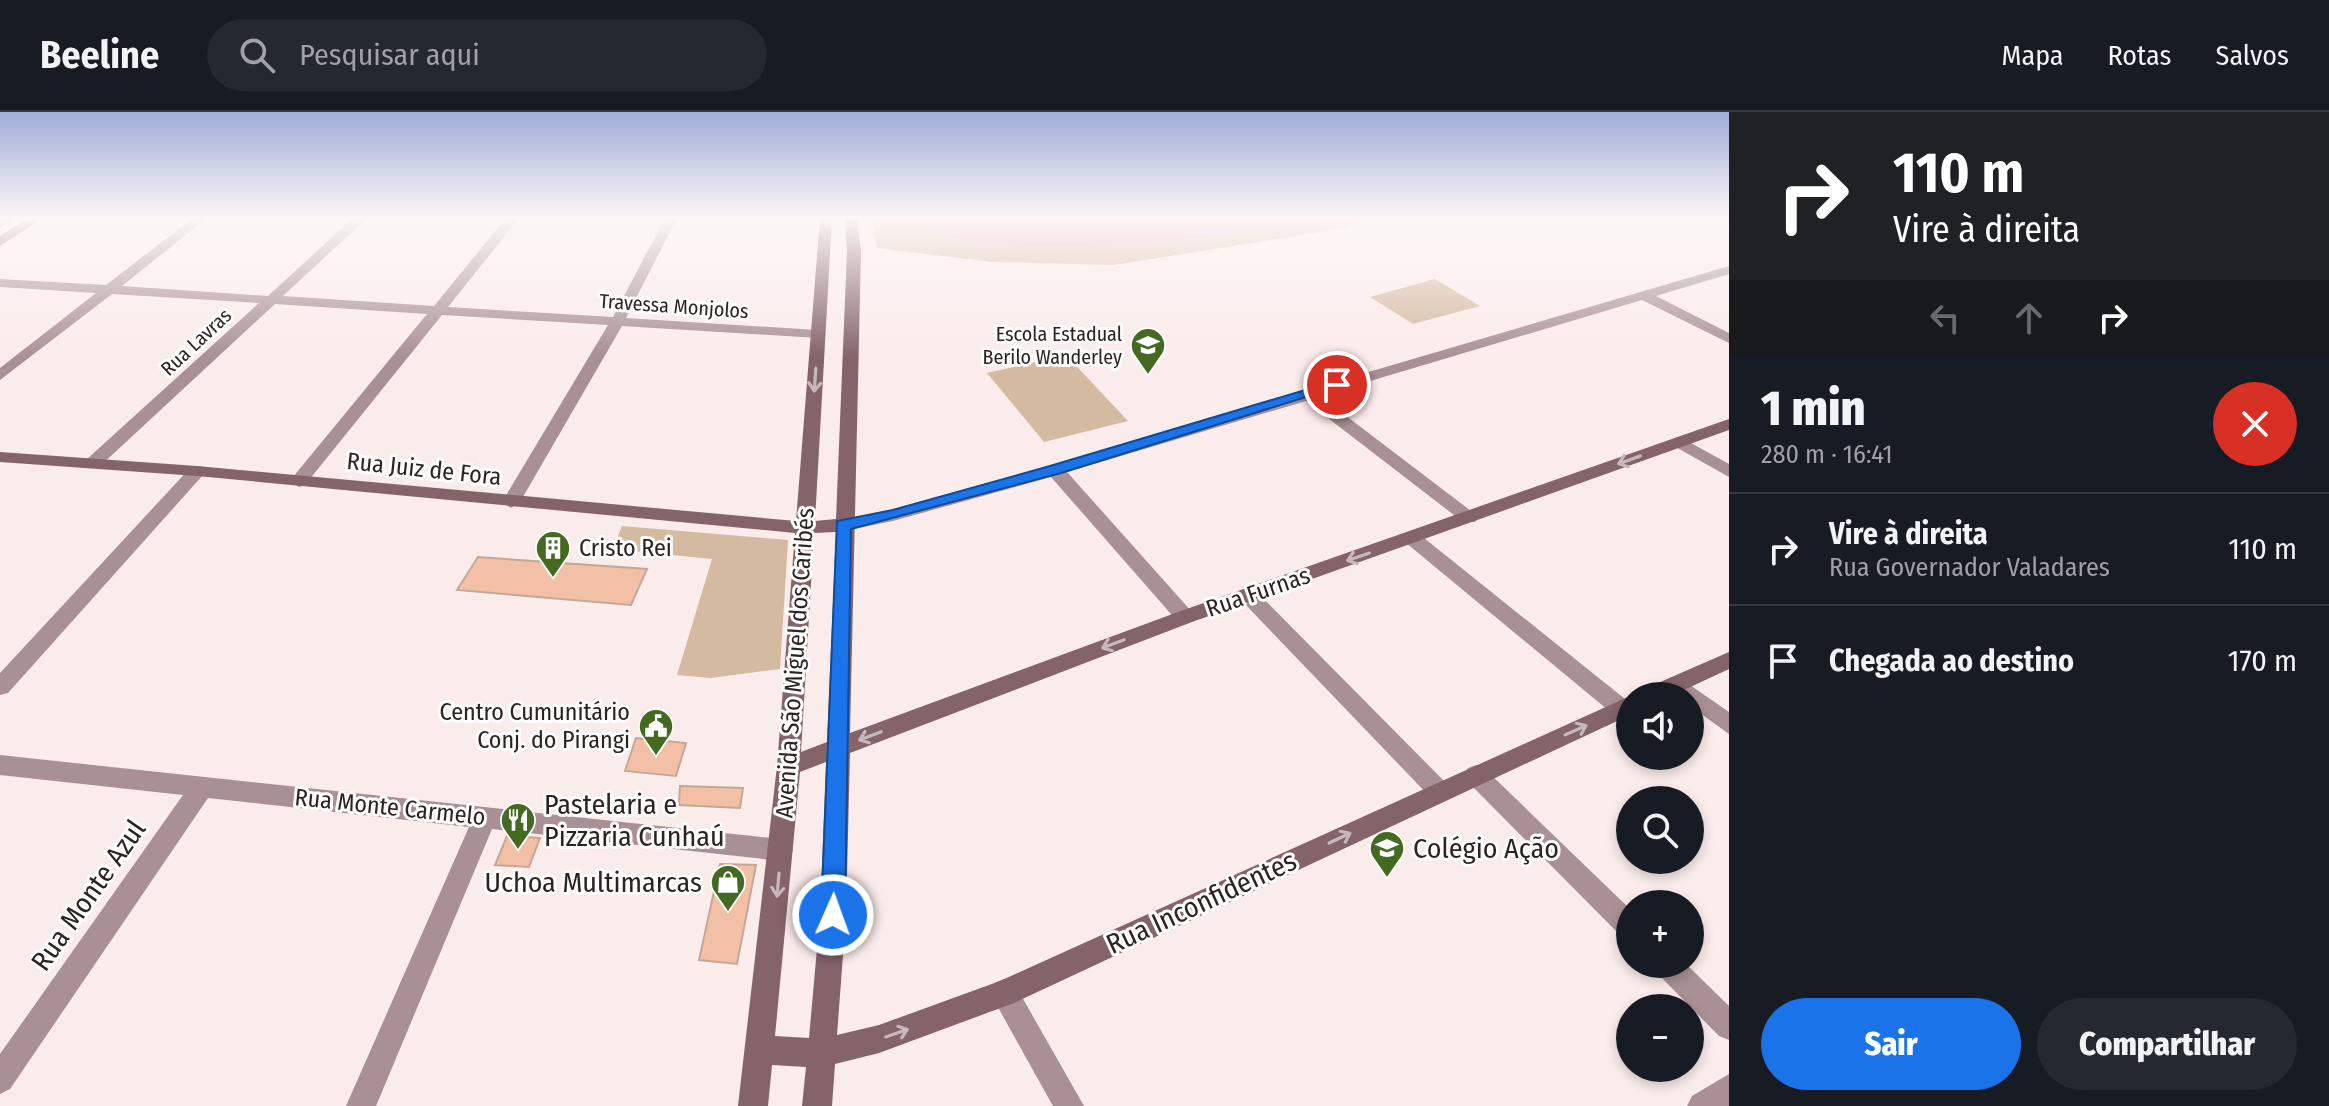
<!DOCTYPE html>
<html lang="pt">
<head>
<meta charset="utf-8">
<style>
	body { margin:0; font-family:"Fira Sans Condensed",sans-serif; background:#242831; color:#f1f3f6; height:100vh; display:flex; flex-direction:column; font-size:30px; white-space:nowrap }
	* { box-sizing:border-box; margin:0 }
	p { font-size:26px; color:#9ea1a6 }
	.icon { flex:none; width:44px; height:44px; fill:none; stroke:currentColor; stroke-width:2; stroke-linecap:round; stroke-linejoin:round }
	.map { position:relative; flex:1; overflow:hidden }
	.side { display:flex; flex-direction:column; background:#171b24; width:600px }
	.side>* { flex:none }
	.banner { background:#202124; color:#fff; overflow:hidden }
	.tools { position:absolute; left:1616px; top:570px; display:grid; gap:16px }
	.tools a { display:grid; place-items:center; width:88px; height:88px; border-radius:50%; background:#171b24; box-shadow:0 4px 12px #0003; font-size:40px }
	.pin { position:absolute; display:grid; place-items:center; width:68px; height:68px; color:#fff; margin:-34px; border:4px solid #fff; border-radius:50%; box-shadow:0 2px 8px #0007 }
	.me { position:absolute; width:88px; margin:-44px; rotate:2deg; stroke-linejoin:round; filter:drop-shadow(0 0 6px #0008) }
	.turn { display:flex; align-items:center; gap:28px; height:168px; padding:0 32px; font-size:36px }
	.turn .icon { width:104px; height:104px; stroke-width:2.5 }
	.turn b { display:block; font-size:56px; line-height:68px }
	.lanes { display:flex; align-items:center; height:76px; padding:0 32px; background:#0003; justify-content:center; gap:40px; direction:ltr }
	.lanes .off { opacity:.35 }
	.round { display:grid; place-items:center; flex:none; width:84px; height:84px; border-radius:42px; background:#242831 }
	.head { display:flex; align-items:center; justify-content:space-between; height:136px; padding:0 32px }
	h1 { font-size:48px; font-weight:800; line-height:60px }
	.button { display:flex; gap:16px; margin-top:auto; padding:16px 32px }
	.button a { flex:1; height:92px; border-radius:48px; background:#1a73e8; color:#fff; font-size:32px; font-weight:800; line-height:92px; text-align:center }
	.button a+a { background:#242831; color:#f1f3f6 }
	ul { padding:0; list-style:none }
	li { display:flex; align-items:center; gap:24px; height:112px; padding:0 32px; border-top:2px solid #363941 }
	li div { flex:1 }
	li b { display:block; font-size:30px }
	li em { font-style:normal }
	header { display:flex; align-items:center; gap:48px; box-sizing:border-box; height:112px; padding:0 40px; background:#171b24; border-bottom:2px solid #363941 }
	header strong { font-size:38px }
	nav { display:flex; gap:44px; margin-inline-start:auto; font-size:28px }
	.search { width:560px; height:72px; background:#242831; display:flex; align-items:center; gap:20px; box-sizing:border-box; padding:0 28px; border-radius:44px; color:#9ea1a6; font-size:30px }
	main { display:flex; flex:1; min-height:0 }
	.map>svg:first-child { display:block }
	.green { fill:#d3baa0 }
	.water { fill:#d3a3be }
	.building { fill:#f1c0a7; stroke:#c4a798; stroke-width:2 }
	.lines { fill:none; stroke-linecap:round; stroke-linejoin:round }
	.street { fill:#a89094; fill-rule:evenodd }
	.secondary { fill:#846369; fill-rule:evenodd }
	.oneway { stroke:#c7b8ba }
	.route { fill:#1a73e8; stroke:#114b97; stroke-width:2 }
	.labels { text-anchor:middle; stroke-width:6; stroke-linejoin:round; paint-order:stroke }
	.far-street-label { font-size:20px; fill:#2e2220; stroke:#fdfdfd }
	.far-poi-label { font-size:20px; fill:#2e2220; stroke:#fdfdfd; text-anchor:end }
	.street-label { font-size:24px; fill:#2e2220; stroke:#fdfdfd }
	.poi-label { font-size:24px; fill:#2e2220; stroke:#fdfdfd; text-anchor:start }
	.near-poi-label { font-size:28px; fill:#2e2220; stroke:#fdfdfd; text-anchor:start }
	.near-street-label { font-size:28px; fill:#2e2220; stroke:#fdfdfd }
</style>
</head>
<body>
<header>
<strong>Beeline</strong>
<div class="search"><svg class="icon" aria-label="search" viewBox="0 0 24 24"><circle cx="10" cy="10" r="6"/><path d="M15 15l6 6"/></svg>Pesquisar aqui</div>
<nav><a>Mapa</a><a>Rotas</a><a>Salvos</a></nav>
</header>
<main>
<div class="map">
<svg width="1729" height="994" viewBox="0 0 1729 994">
	<rect width="100%" height="100%" fill="#faecea"/>
	<g class="green">
		<path d="M 872,106 L 1363,106 L 1345,116 L 1114,153 L 992,150 L 877,136 Z"/>
		<path d="M 1435,167 L 1480,194 L 1413,212 L 1370,185 Z"/>
		<path d="M 1066,243 L 1128,309 L 1044,330 L 987,261 Z"/>
		<path d="M 622,414 L 788,428 L 780,557 L 711,566 L 677,563 L 712,447 L 613,437 Z"/>
	</g>
	<path class="water" d="M 930,106 L 1298,106 C 1246,130 966,151 925,114 Z"/>
	<g class="building">
		<path d="M 478,445 L 647,457 L 631,493 L 457,478 Z"/>
		<path d="M 636,626 L 686,631 L 676,664 L 625,659 Z"/>
		<path d="M 680,674 L 743,676 L 740,696 L 679,693 Z"/>
		<path d="M 507,724 L 540,726 L 529,755 L 495,753 Z"/>
		<path d="M 720,752 L 756,753 L 737,852 L 699,848 Z"/>
	</g>
	<g class="lines">
		<g class="street">
			<path d="M 193,106 L 207,106 L 122,174 L 268,184 L 353,106 L 367,106 L 283,184 L 434,194 L 506,106 L 519,106 L 448,195 L 613,205 L 665,106 L 677,106 L 626,206 L 818,218 L 825,222 L 818,226 L 622,214 L 520,390 L 511,396 L 502,390 L 608,213 L 442,203 L 305,373 L 299,375 L 290,369 L 293,365 L 427,202 L 275,192 L 99,355 L 87,355 L 84,351 L 87,347 L 259,191 L 112,182 L 0,268 L 0,256 L 96,181 L 0,175 L 0,167 L 106,173 Z"/>
			<path d="M 1729,154 L 1729,162 L 1656,184 L 1729,221 L 1729,231 L 1642,188 L 1320,284 L 1475,402 L 1478,406 L 1475,410 L 1463,410 L 1306,289 L 1067,360 L 1192,500 L 1195,505 L 1192,510 L 1178,510 L 1051,365 L 893,409 L 843,419 L 834,413 L 837,409 L 893,397 L 1049,354 Z"/>
			<path d="M 1680,325 L 1729,352 L 1729,365 L 1674,334 L 1674,326 Z"/>
			<path d="M 197,354 L 203,355 L 206,359 L 203,363 L 8,581 L 0,583 L 0,561 L 191,355 Z"/>
			<path d="M 1412,420 L 1419,422 L 1630,591 L 1630,603 L 1622,606 L 1614,603 L 1405,430 L 1403,426 Z"/>
			<path d="M 1249,477 L 1256,479 L 1448,673 L 1452,680 L 1448,687 L 1440,690 L 1432,687 L 1242,489 L 1239,484 L 1242,479 Z"/>
			<path d="M 1677,564 L 1729,600 L 1729,622 L 1690,594 L 1690,584 C 1678,584 1672,583 1666,572 L 1669,566 Z"/>
			<path d="M 0,643 L 781,727 L 790,730 L 793,738 L 790,746 L 781,749 L 492,717 L 376,994 L 346,994 L 469,715 L 208,686 L 10,977 L 0,982 L 0,942 L 183,683 L 0,663 Z"/>
			<path d="M 1476,653 L 1484,656 L 1630,797 L 1630,828 L 1621,824 L 1468,670 L 1464,663 L 1468,656 Z"/>
			<path d="M 1654,852 L 1686,852 L 1729,894 L 1729,928 L 1719,924 L 1657,861 Z"/>
			<path d="M 1004,867 L 1014,871 L 1084,994 L 1053,994 L 990,881 L 994,871 Z"/>
			<path d="M 1729,962 L 1729,994 L 1687,994 L 1692,984 Z"/>
		</g>
		<g class="secondary">
			<path d="M 0,106 L 15,106 L 0,116 Z"/>
			<path d="M 28,106 L 43,106 L 0,134 L 0,124 Z"/>
			<path d="M 820,106 L 832,106 L 815,409 L 836,407 L 847,139 L 845,106 L 857,106 L 861,139 L 850,621 L 1178,500 L 1729,307 L 1729,318 L 1192,510 L 850,641 L 846,803 L 837,923 L 879,913 L 1000,869 L 1630,584 L 1630,603 L 1014,891 L 879,941 L 835,952 L 832,994 L 802,994 L 806,955 L 772,953 L 768,994 L 738,994 L 777,654 L 795,421 L 197,364 L 0,350 L 0,340 L 197,354 L 796,409 ZM 836,420 L 827,630 L 801,640 L 814,421 ZM 826,650 L 820,803 L 809,926 L 775,924 L 800,660 Z"/>
			<path d="M 1729,540 L 1729,557 L 1671,584 L 1639,584 L 1642,578 Z"/>
		</g>
	</g>
	<defs><path id="oneway-shaft" d="M-6 0H5M1.5-3L5.5 0L1.5 3" fill="none" stroke-width="1.6" stroke-linecap="round" stroke-linejoin="round" transform="scale(2)"/></defs>
	<g class="oneway">
		<use href="#oneway-shaft" transform="translate(815 268) rotate(94)"/>
		<use href="#oneway-shaft" transform="translate(1629 348) rotate(160)"/>
		<use href="#oneway-shaft" transform="translate(1358 445) rotate(161)"/>
		<use href="#oneway-shaft" transform="translate(1113 532) rotate(159)"/>
		<use href="#oneway-shaft" transform="translate(1576 618) rotate(-24)"/>
		<use href="#oneway-shaft" transform="translate(870 624) rotate(159)"/>
		<use href="#oneway-shaft" transform="translate(1340 726) rotate(-25)"/>
		<use href="#oneway-shaft" transform="translate(778 773) rotate(95)"/>
		<use href="#oneway-shaft" transform="translate(897 921) rotate(-19)"/>
	</g>
	<linearGradient id="sky" x2="0" y2="1"><stop stop-color="#9fadd7"/><stop offset="0.43" stop-color="#fdf6f6"/><stop offset="1" stop-color="#fdf6f6" stop-opacity="0"/></linearGradient>
	<rect width="1729" height="246" fill="url(#sky)"/>
	<path class="route" d="M 1332,270 L 1345,273 L 1061,361 L 851,417 L 845,803 L 841,811 L 833,815 L 824,811 L 821,803 L 837,409 L 893,398 L 1050,354 Z"/>
	<defs>
		<g id="school-pin" transform="scale(1.8)"><path d="M0 17L-7.5 6A9.5 9.5 0 1 1 7.5 6Z" fill="#446923" stroke="#fdfdfd"/><path d="M0-5L7-2L0 1L-7-2ZM-4 1L0 2.5L4 1V4Q0 6-4 4Z" fill="#fff"/></g>
		<g id="building-pin" transform="scale(1.8)"><path d="M0 17L-7.5 6A9.5 9.5 0 1 1 7.5 6Z" fill="#446923" stroke="#fdfdfd"/><path d="M-4-6H4V6H1V3H-1V6H-4ZM-2.5-4.3h1.7v1.8h-1.7ZM.8-4.3h1.7v1.8H.8ZM-2.5-1h1.7V.8h-1.7ZM.8-1h1.7V.8H.8Z" fill="#fff"/></g>
		<g id="civic-pin" transform="scale(1.8)"><path d="M0 17L-7.5 6A9.5 9.5 0 1 1 7.5 6Z" fill="#446923" stroke="#fdfdfd"/><path d="M-.6-6.5H3V-4.5H.6V-3L4-1V1h2V6H-6V1h2V-1L-.6-3ZM-1.2 2.5V6h2.4V2.5Z" fill="#fff"/></g>
		<g id="restaurant-pin" transform="scale(1.8)"><path d="M0 17L-7.5 6A9.5 9.5 0 1 1 7.5 6Z" fill="#446923" stroke="#fdfdfd"/><path d="M-5-6h1v4h1v-4h1v4h1v-4h1v5L-1.5 .5V6h-2V.5L-5-1ZM5-6V6H3V1.5H1.5Q1.5-4 5-6Z" fill="#fff"/></g>
		<g id="shop-pin" transform="scale(1.8)"><path d="M0 17L-7.5 6A9.5 9.5 0 1 1 7.5 6Z" fill="#446923" stroke="#fdfdfd"/><path d="M-5-2.5h2.3a2.7 3.5 0 0 1 5.4 0H5L5.5 6h-11ZM-1.5-2.5h3a1.5 2.3 0 0 0-3 0Z" fill="#fff"/></g>
	</defs>
	<g fill-rule="evenodd">
		<use href="#school-pin" x="1148" y="233"/>
		<use href="#building-pin" x="553" y="436"/>
		<use href="#civic-pin" x="656" y="614"/>
		<use href="#restaurant-pin" x="518" y="708"/>
		<use href="#school-pin" x="1387" y="736"/>
		<use href="#shop-pin" x="728" y="770"/>
	</g>
	<g class="labels">
		<g class="far-street-label">
			<text transform="translate(674 194) rotate(4)" y="7">Travessa Monjolos</text>
			<text transform="translate(196 230) rotate(-43)" y="7">Rua Lavras</text>
		</g>
		<g class="far-poi-label">
			<text x="1122" y="229">Escola Estadual<tspan x="1122" dy="23">Berilo Wanderley</tspan></text>
		</g>
		<g class="street-label">
			<text transform="translate(424 357) rotate(6)" y="8">Rua Juiz de Fora</text>
			<text transform="translate(1258 480) rotate(-19)" y="8">Rua Furnas</text>
			<text transform="translate(795 551) rotate(-86)" y="8">Avenida São Miguel dos Caribés</text>
			<text transform="translate(390 695) rotate(6)" y="8">Rua Monte Carmelo</text>
		</g>
		<g class="poi-label">
			<text x="579" y="444">Cristo Rei</text>
			<text x="630" y="608" text-anchor="end">Centro Cumunitário<tspan x="630" dy="28">Conj. do Pirangi</tspan></text>
		</g>
		<g class="near-poi-label">
			<text x="544" y="702">Pastelaria e<tspan x="544" dy="32">Pizzaria Cunhaú</tspan></text>
			<text x="1413" y="746">Colégio Ação</text>
			<text x="702" y="780" text-anchor="end">Uchoa Multimarcas</text>
		</g>
		<g class="near-street-label">
			<text transform="translate(88 783) rotate(-55)" y="10">Rua Monte Azul</text>
			<text transform="translate(1201 790) rotate(-25)" y="10">Rua Inconfidentes</text>
		</g>
	</g>
</svg>
<div class="tools">
<a><svg class="icon" aria-label="sound" viewBox="0 0 24 24"><path d="M4 9h4l5-4v14l-5-4H4zM17 9q2 3 0 6"/></svg></a>
<a><svg class="icon" aria-label="search" viewBox="0 0 24 24"><circle cx="10" cy="10" r="6"/><path d="M15 15l6 6"/></svg></a>
<a>+</a>
<a>−</a>
</div>
<div class="pin" style="left:1337px;top:273px;background:#d93025"><svg class="icon" aria-label="arrive" viewBox="0 0 24 24"><path d="M6 21V4h12l-3 4 3 4H6"/></svg></div>
<svg class="me" style="left:833px;top:803px" viewBox="-20 -20 40 40"><circle r="17" fill="#1a73e8" stroke="#fff" stroke-width="3"/><path d="M0-11L8 9 0 5-8 9z" fill="#fff"/></svg>
</div>
<section class="side">
<div class="banner">
<div class="turn"><svg class="icon" aria-label="right" viewBox="0 0 24 24"><path d="M7 20v-9h11M14 6l5 5-5 5"/></svg><div><b>110 m</b>Vire à direita</div></div>
<div class="lanes"><svg class="icon off" aria-label="left" viewBox="0 0 24 24"><path d="M17 20v-9H6M10 6l-5 5 5 5"/></svg><svg class="icon off" aria-label="ahead" viewBox="0 0 24 24"><path d="M12 20V5M6 11l6-6 6 6"/></svg><svg class="icon" aria-label="right" viewBox="0 0 24 24"><path d="M7 20v-9h11M14 6l5 5-5 5"/></svg></div>
</div>
<div class="head"><div><h1>1 min</h1><p>280 m · 16:41</p></div><a class="round" style="background:#d93025;color:#fff"><svg class="icon" aria-label="close" viewBox="0 0 24 24"><path d="M6 6l12 12M18 6L6 18"/></svg></a></div>
<ul>
<li><svg class="icon" aria-label="right" viewBox="0 0 24 24"><path d="M7 20v-9h11M14 6l5 5-5 5"/></svg><div><b>Vire à direita</b><p>Rua Governador Valadares</p></div><em>110 m</em></li>
<li><svg class="icon" aria-label="arrive" viewBox="0 0 24 24"><path d="M6 21V4h12l-3 4 3 4H6"/></svg><div><b>Chegada ao destino</b></div><em>170 m</em></li>
</ul>
<div class="button"><a>Sair</a><a>Compartilhar</a></div>
</section>
</main>
</body>
</html>
